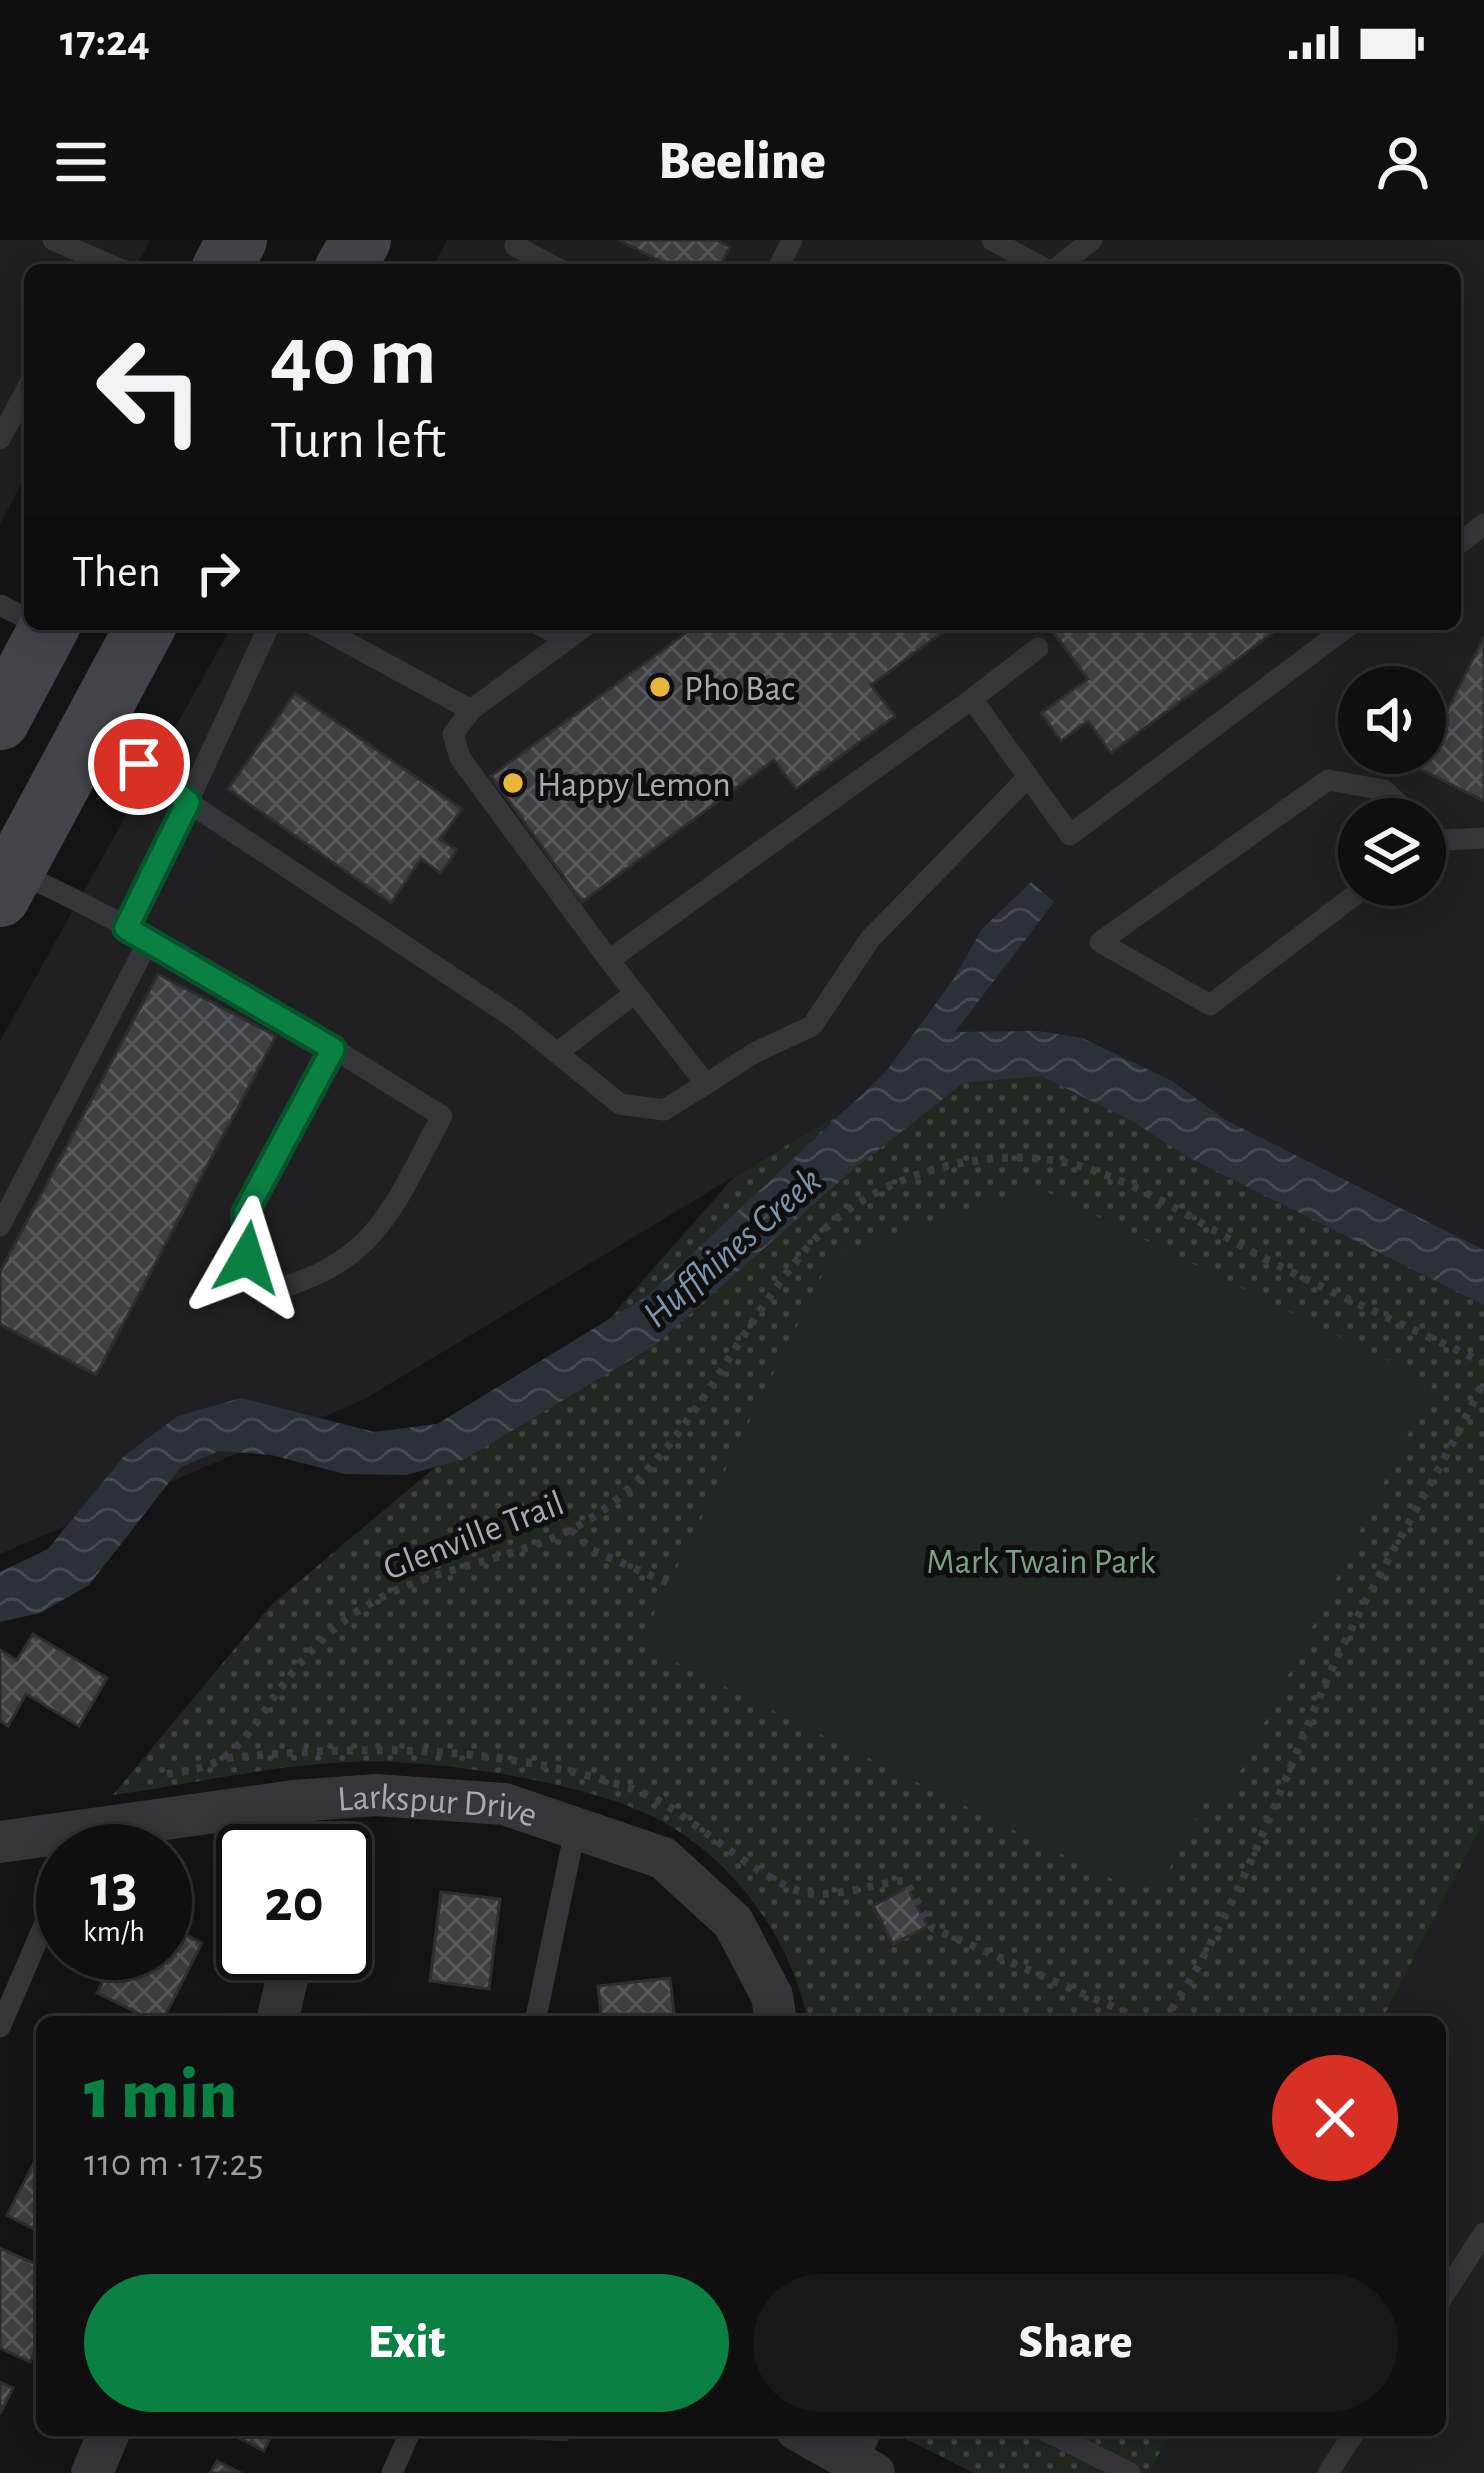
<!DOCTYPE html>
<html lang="en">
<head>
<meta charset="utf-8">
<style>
	body { margin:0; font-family:"Alegreya Sans",sans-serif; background:#181819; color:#f1f3f6; height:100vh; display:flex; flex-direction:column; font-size:45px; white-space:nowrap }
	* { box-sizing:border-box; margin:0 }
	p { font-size:39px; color:#9b9c9f }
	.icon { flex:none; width:66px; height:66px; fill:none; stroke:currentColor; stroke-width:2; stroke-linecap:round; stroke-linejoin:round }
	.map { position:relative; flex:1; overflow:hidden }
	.sheet { position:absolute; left:36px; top:1776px; width:1410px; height:420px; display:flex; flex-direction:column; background:#0f0f10; border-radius:18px; box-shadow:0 6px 30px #0003,0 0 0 3px #2f2f30 }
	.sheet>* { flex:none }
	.banner { position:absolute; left:24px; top:24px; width:1437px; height:366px; border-radius:18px; box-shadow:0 6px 30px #0003,0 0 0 3px #2f2f30; background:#0f0f10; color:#f1f3f6; overflow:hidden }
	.tools { position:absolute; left:1338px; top:426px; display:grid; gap:24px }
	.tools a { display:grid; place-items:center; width:108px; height:108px; border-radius:50%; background:#0f0f10; box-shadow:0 6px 30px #0003,0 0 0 3px #2f2f30; font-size:60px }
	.speed { position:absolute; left:36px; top:1584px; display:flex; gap:24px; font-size:60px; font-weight:700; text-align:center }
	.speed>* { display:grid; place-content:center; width:156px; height:156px; border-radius:50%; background:#0f0f10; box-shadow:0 6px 30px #0003,0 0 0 3px #2f2f30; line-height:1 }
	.speed small { font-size:30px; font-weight:400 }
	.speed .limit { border:6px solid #111; border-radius:18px; background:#fff; color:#111 }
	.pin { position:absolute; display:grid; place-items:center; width:102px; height:102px; color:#fff; margin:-51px; border:6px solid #fff; border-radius:50%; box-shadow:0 3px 12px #0007 }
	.me { position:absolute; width:132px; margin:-66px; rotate:6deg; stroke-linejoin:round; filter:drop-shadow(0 0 9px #0008) }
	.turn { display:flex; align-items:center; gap:42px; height:252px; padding:0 48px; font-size:54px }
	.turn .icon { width:156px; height:156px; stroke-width:2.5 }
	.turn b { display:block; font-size:84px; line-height:102px }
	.then { display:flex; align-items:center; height:114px; padding:0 48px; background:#0003; gap:24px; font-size:45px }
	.round { display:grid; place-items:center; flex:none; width:126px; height:126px; border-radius:63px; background:#181819 }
	.summary { display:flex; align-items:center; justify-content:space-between; height:204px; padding:0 48px }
	h1 { font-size:72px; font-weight:800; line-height:90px; color:#0b8043 }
	.cta { display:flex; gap:24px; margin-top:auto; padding:24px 48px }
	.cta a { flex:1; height:138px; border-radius:72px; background:#0b8043; color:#fff; font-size:48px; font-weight:800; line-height:138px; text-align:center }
	.cta a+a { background:#181819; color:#f1f3f6 }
	.status { display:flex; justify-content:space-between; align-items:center; height:84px; padding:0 60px; background:#0f0f10; direction:ltr }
	.status svg { height:33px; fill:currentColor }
	header { display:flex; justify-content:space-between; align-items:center; height:156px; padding:0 48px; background:#0f0f10; font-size:54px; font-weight:800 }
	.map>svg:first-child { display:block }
	.built { fill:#202022; fill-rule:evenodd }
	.park { fill:url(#park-dots) }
	.pitch { fill:#202821 }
	.water { fill:url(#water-waves) }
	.building { fill:url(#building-cross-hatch); stroke:#2e2e31; stroke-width:3 }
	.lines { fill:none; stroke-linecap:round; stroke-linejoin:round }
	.path { stroke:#3b3c41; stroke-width:8; stroke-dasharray:6 9; stroke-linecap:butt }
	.lane { stroke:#35353a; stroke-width:21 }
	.street { stroke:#35353a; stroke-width:42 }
	.secondary { stroke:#43444a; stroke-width:60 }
	.route-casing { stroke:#07532c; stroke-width:30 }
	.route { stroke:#0b8043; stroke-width:21 }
	.poi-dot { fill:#e8b639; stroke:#0f0f10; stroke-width:4.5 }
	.labels { text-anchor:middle; stroke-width:10; stroke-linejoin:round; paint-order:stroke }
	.poi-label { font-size:36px; fill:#a6aab5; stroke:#0f0f10; text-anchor:start }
	.street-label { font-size:36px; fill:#a6aab5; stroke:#0f0f10 }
	.park-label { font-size:36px; fill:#7e9f82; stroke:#0f0f10 }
	.water-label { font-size:39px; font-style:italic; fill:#7e95ae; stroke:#0f0f10 }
</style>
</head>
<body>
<div class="status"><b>17:24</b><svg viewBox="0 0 49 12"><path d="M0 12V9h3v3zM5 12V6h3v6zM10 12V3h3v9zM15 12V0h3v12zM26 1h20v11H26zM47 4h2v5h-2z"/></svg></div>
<header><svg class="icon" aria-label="menu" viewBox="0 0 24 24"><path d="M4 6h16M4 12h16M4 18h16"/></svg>Beeline<svg class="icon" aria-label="person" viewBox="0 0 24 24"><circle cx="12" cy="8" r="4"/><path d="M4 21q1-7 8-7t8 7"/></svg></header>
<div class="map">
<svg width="1484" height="2233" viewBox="0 0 1484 2233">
	<defs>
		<pattern id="park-dots" width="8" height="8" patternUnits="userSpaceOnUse" patternTransform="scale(3)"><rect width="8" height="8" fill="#202821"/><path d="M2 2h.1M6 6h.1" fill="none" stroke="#3d443f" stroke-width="1.8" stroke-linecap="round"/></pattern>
		<pattern id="water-waves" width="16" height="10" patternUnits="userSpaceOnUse" patternTransform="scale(3)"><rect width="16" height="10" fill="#2b3138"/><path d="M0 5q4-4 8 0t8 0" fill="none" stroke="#474c53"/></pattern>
		<pattern id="building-cross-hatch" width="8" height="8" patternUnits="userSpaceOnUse" patternTransform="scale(3)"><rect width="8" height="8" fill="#3e3f42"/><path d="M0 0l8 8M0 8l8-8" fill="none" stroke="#57585b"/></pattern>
	</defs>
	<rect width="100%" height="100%" fill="#141415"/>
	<g class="built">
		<path d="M 0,0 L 150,0 L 134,30 L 30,30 L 30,228 L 0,284 Z"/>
		<path d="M 447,0 L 1484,0 L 1484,1047 L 974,792 L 363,1160 L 0,1314 L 0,801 L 233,384 L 1455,384 L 1455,30 L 431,30 ZM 1359,447 L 1425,447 L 1425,513 L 1359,513 ZM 1359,579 L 1425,579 L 1425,645 L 1359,645 Z"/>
		<path d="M 1484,1581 L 1484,2233 L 1149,2233 L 1171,2190 L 1440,2190 L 1440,1782 L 1381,1782 Z"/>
	</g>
	<g class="park">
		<path d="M 974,792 L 1484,1047 L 1484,1581 L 1381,1782 L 808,1782 C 793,1704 739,1627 670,1586 C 605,1546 471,1526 395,1522 C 302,1518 205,1542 113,1555 L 271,1365 L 600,1089 L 734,937 Z"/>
		<path d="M 888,2190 L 1171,2190 L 1149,2233 L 974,2233 Z"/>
	</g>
	<path class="pitch" d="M 1038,947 L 1433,1143 L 1221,1570 L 1205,1562 L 1161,1644 L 1134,1650 L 639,1404 L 832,1016 Z"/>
	<path class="water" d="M 1031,642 L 1054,662 L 955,792 L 1038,791 L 1082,798 L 1172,841 L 1224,879 L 1484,1010 L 1484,1065 L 1184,915 L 1132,881 L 1041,836 L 963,843 L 849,933 L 655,1105 L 465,1219 L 406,1235 L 345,1234 L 271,1215 L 219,1211 L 181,1227 L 89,1345 L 40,1373 L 0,1382 L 0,1332 L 48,1309 L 124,1216 L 178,1176 L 241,1158 L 374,1192 L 437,1184 L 647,1056 L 885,833 L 953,740 L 982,689 Z"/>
	<g class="building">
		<path d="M 619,0 L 716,0 L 730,7 L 718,30 L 677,30 Z"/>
		<path d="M 698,384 L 954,384 L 871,445 L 895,476 L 796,549 L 774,520 L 582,662 L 491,536 Z"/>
		<path d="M 1047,384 L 1285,384 L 1111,513 L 1088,481 L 1061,501 L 1041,473 L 1088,439 Z"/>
		<path d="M 1484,397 L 1484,561 L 1418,528 Z"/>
		<path d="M 295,453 L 462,569 L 440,599 L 457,610 L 441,633 L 421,619 L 391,663 L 228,549 Z"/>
		<path d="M 158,734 L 276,796 L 96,1135 L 0,1084 L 0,1032 Z"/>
		<path d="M 33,1394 L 107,1438 L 79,1486 L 26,1454 L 8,1486 L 0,1481 L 0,1410 L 17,1420 Z"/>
		<path d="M 907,1648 L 928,1686 L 893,1704 L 873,1666 Z"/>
		<path d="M 441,1652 L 500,1659 L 489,1749 L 430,1741 Z"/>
		<path d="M 165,1684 L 202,1703 L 162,1782 L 156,1782 L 97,1753 L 117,1713 L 165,1713 Z"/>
		<path d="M 670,1738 L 675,1782 L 602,1782 L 598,1746 Z"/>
		<path d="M 42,1907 L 42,1993 L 7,1975 Z"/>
		<path d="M 0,2008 L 42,2027 L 42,2095 L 30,2122 L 0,2108 Z"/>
		<path d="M 0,2142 L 13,2148 L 0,2174 Z"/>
		<path d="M 223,2190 L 274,2190 L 264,2211 Z"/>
		<path d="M 495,2190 L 568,2190 L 567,2200 L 494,2196 Z"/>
		<path d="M 217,2221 L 241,2233 L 210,2233 Z"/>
	</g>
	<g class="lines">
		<g class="path">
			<path d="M 571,1290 L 592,1310 L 668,1343"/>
			<path d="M 227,1518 C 357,1506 480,1504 607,1541 C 626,1546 649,1554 666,1565 C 703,1587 774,1652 814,1654 C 843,1655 877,1644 905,1640 L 932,1688 L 1148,1782"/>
			<path d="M 167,1534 C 187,1531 211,1528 227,1515 C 248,1499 262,1473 278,1452 C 300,1421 329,1389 361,1369 C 439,1319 538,1323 611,1264 C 699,1193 740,1081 815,999 C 874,934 991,902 1076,925 C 1144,944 1201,985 1262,1017 C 1335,1055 1410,1087 1484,1123"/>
			<path d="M 1163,1782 C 1234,1679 1277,1557 1326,1442 C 1372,1338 1436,1243 1484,1140"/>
		</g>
		<g class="lane">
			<path d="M 53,0 L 122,30"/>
			<path d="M 518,0 L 515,6 L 561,30"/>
			<path d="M 992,0 L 1047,30"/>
			<path d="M 787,30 L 779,26 L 792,0"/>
			<path d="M 1054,30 L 1092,0"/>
			<path d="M 0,199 L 30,143"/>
			<path d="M 1455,307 L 1484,284"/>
			<path d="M 0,365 L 30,380"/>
			<path d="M 313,384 L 471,470"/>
			<path d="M 538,384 L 567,400"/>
			<path d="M 588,384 L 471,470 L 453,494 L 460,518 L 609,720 L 972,459 L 1070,595 L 1351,384"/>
			<path d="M 972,459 L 1038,408"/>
			<path d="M 91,500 L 139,524 L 188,562 L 270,384"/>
			<path d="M 1425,601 L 1484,598"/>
			<path d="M 19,633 C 166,700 304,791 442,876 C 397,959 378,1022 279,1048 L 247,1017 L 245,973 L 333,809"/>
			<path d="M 1368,645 L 1210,765 L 1100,702 L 1328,540 L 1384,550 L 1415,579"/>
			<path d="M 126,688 L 188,562 L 514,778 L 620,864 L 664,870 L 706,844"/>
			<path d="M 609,720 L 706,844 L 754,813 L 812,786 L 870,699 L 1028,537"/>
			<path d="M 557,813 L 635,753"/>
			<path d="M 0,986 L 149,700"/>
			<path d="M 535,1782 L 576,1586"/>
			<path d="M 0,1787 L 63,1641"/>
			<path d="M 1440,2061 L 1484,1993"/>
			<path d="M 1044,2190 L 1130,2233"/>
			<path d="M 857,2224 L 872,2190"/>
			<path d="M 392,2233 L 411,2190"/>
			<path d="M 1328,2233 L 1356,2190"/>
		</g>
		<g class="street">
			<path d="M 294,1561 L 297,1611"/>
			<path id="s1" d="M 0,1602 L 294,1561 L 376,1555 L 504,1564 L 663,1618 L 733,1682 L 772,1756 L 776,1782"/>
			<path d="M 277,1782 L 293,1713"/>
			<path d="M 797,2190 L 874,2233"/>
			<path d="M 92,2233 L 110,2190"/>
		</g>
		<g class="secondary">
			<path d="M 221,30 L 237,0"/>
			<path d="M 344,30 L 361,0"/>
			<path d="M 0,480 L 51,384"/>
			<path d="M 0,657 L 147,384"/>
		</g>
	</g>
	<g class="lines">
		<g class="route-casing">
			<path id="route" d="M 139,524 L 188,562 L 126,688 L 333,809 L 245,973 L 247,1018"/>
		</g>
		<use href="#route" class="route"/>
	</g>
	<g class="poi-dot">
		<circle cx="660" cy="447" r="12"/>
		<circle cx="513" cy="543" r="12"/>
	</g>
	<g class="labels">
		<g class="poi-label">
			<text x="684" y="460">Pho Bac</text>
			<text x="537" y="556">Happy Lemon</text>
		</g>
		<g class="street-label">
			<text transform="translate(473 1294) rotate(-21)" y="13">Glenville Trail</text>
			<text dy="13" stroke="none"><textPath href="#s1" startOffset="441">Larkspur Drive</textPath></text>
		</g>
		<g class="park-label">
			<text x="1041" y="1333">Mark Twain Park</text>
		</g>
		<g class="water-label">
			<text transform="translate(731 1006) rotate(-41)" y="14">Huffhines Creek</text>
		</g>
	</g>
</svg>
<div class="tools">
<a><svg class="icon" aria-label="sound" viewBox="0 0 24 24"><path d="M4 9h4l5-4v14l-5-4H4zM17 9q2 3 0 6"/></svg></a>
<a><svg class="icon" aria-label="layers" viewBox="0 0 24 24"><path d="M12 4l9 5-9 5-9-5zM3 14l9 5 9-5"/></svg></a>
</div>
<div class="speed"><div>13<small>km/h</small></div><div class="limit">20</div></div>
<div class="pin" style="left:139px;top:524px;background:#d93025"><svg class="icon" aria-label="arrive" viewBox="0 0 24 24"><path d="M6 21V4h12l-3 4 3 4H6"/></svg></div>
<svg class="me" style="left:247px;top:1018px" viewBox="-20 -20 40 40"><path d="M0-17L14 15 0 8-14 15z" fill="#0b8043" stroke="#fff" stroke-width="4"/></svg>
<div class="banner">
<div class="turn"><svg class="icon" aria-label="left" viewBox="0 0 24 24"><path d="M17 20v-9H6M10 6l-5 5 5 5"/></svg><div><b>40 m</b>Turn left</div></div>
<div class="then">Then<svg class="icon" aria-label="right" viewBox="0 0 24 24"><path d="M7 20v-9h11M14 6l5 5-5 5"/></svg></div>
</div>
<section class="sheet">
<div class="summary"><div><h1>1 min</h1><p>110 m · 17:25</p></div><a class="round" style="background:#d93025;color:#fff"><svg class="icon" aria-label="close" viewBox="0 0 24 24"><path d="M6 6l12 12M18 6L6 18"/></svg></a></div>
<div class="cta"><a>Exit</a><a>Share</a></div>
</section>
</div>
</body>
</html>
